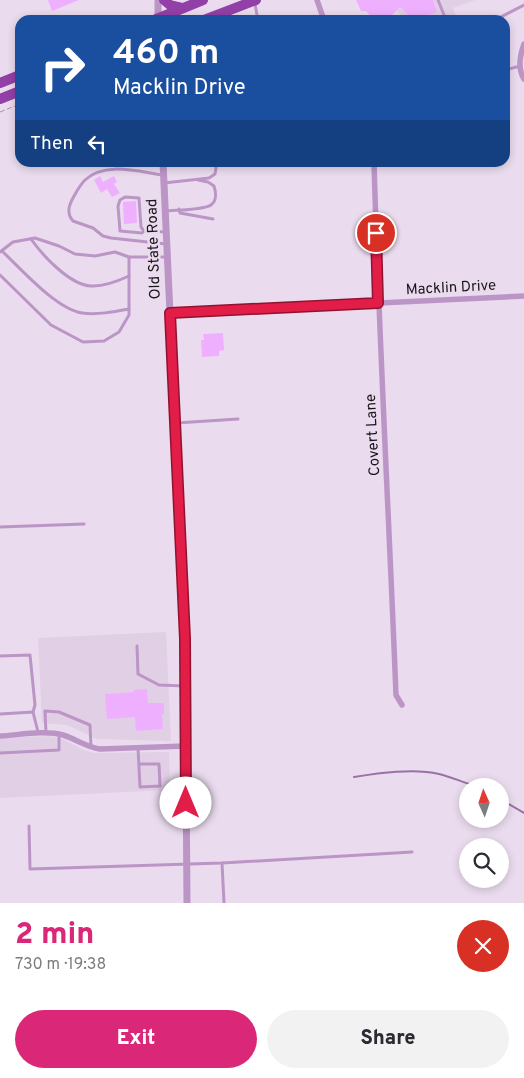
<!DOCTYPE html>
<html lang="en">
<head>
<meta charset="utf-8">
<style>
	body { margin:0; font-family:Overpass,sans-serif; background:#f2f2f3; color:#2b2b33; height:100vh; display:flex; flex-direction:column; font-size:19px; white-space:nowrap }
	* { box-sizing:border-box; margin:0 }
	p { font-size:16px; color:#7c7c81 }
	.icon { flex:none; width:28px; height:28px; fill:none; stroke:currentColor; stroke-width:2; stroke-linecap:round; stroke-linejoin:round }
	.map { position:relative; height:903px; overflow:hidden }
	.panel { display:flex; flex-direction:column; background:#fff; flex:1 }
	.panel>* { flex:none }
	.guide { position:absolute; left:15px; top:15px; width:495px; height:152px; border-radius:15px; box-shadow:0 2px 8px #0003; background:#1a4fa0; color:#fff; overflow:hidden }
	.needle { width:32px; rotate:357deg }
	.fabs { position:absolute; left:459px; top:778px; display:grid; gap:10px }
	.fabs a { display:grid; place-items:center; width:50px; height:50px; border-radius:50%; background:#fff; box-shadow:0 2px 8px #0003; font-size:25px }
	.pin { position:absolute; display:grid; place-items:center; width:42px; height:42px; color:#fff; margin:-21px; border:2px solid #fff; border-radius:50%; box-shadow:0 1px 5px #0007 }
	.me { position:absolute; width:55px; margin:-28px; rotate:0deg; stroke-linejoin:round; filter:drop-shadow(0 0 4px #0008) }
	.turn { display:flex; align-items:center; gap:18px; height:105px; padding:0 15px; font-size:22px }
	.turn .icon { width:65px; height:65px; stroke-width:2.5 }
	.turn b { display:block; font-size:35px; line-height:42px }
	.then { display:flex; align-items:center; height:48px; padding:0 15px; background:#0003; gap:10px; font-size:19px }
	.round { display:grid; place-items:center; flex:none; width:52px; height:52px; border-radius:26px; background:#f2f2f3 }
	.overview { display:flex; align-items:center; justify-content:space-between; height:85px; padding:0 15px }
	h1 { font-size:30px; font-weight:800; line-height:38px; color:#db2777 }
	.action { display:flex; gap:10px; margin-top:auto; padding:10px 15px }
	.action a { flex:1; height:58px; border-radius:30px; background:#db2777; color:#fff; font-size:20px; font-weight:800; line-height:58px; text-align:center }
	.action a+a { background:#f2f2f3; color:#2b2b33 }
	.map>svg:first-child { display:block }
	.built { fill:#e1cfe6 }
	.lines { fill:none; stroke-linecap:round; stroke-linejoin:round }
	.stream { stroke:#9b70a7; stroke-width:2 }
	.building { fill:#eeb0fe }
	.path { stroke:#a398a6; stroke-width:1; stroke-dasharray:5 2.5; stroke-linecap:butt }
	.service { stroke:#bc95c7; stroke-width:3 }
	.minor { stroke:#bc95c7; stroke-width:5.5 }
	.tertiary { stroke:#bc95c7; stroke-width:7 }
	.trunk { stroke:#9240a7; stroke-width:10 }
	.route-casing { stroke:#92132f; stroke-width:12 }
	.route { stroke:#e11d48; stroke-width:9 }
	.labels { text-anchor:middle; stroke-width:5; stroke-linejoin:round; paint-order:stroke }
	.street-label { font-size:15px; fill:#1b161c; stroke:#eadcee }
</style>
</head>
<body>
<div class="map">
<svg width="524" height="903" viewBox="0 0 524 903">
	<rect width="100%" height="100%" fill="#eadcee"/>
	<g class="built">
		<path d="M 387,0 L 475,0 L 453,8 L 457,20 L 405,20 Z"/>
		<path d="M 166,632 L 171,741 L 97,739 L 67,725 L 42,723 L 38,638 Z"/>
		<path d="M 50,736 L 65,740 L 83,750 L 94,753 L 169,752 L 170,790 L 0,798 L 0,738 Z"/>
	</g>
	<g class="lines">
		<g class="stream">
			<path d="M 354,777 C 379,773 414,768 439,774 C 452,777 464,783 476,786"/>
			<path d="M 500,799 L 524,813"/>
		</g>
	</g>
	<g class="building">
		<path d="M 48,0 L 79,0 L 52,11 Z"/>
		<path d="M 356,0 L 433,0 L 437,12 L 414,20 L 400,7 L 387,20 L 375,20 L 366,11 L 361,11 Z"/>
		<path d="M 100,176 L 103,182 L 114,176 L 117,182 L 114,184 L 120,193 L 112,197 L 107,189 L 101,193 L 94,180 Z"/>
		<path d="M 136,201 L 137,223 L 124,224 L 123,202 Z"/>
		<path d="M 223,333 L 224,350 L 219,351 L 219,356 L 202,357 L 201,340 L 204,340 L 203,334 Z"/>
		<path d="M 147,689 L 148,703 L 164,703 L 164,714 L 162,714 L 163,729 L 136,731 L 135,717 L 107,719 L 105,694 L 134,692 L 134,690 Z"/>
	</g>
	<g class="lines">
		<path class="path" d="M 0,112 L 20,104"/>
		<g class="service">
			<path d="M 438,0 L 446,20"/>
			<path d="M 255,4 L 257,15 L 255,20"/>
			<path d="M 495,20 L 524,5"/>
			<path d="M 505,70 L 520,66"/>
			<path d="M 163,175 C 139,172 105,161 85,180 C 80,185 77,191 74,196 C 69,205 66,213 73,221 L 93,228 L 103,236 L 111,238 L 166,244"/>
			<path d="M 164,183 L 209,178 L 215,174 L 216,168 L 214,162"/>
			<path d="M 179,209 L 180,213 L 213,219"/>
			<path d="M 166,211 C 176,210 204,210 211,205 C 217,201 216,192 214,186 L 208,182 L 198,180"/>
			<path d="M 144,231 L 141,227 L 139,198 L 125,197 L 120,200 L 118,206 L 120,231 L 142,233 L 144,231 L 166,232"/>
			<path d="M 31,239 C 43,256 70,285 91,286 C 104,287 118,281 129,276"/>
			<path d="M 2,251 C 20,268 56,309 82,313 C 97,315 113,312 129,309"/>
			<path d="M 0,252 L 13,242 L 35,238 L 59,246 L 75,254 L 95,256 L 115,252 L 129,257 L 167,257"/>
			<path d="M 0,275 L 51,325 L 83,342 L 104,341 L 119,332 L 129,315 L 129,257"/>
			<path d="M 176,423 L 238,419"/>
			<path d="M 0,527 L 84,524"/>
			<path d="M 137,646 L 138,674 L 159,685 L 185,686"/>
			<path d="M 0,656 L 30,655 L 35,705 L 33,712"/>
			<path d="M 0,714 L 33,712 L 38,732"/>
			<path d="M 46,733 L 45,711 L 59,712 L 90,725 L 91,747"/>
			<path d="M 138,748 L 140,787 L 160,786 L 159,764 L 139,764"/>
			<path d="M 0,753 L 59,750 L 59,735"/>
			<path d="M 29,826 L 30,869 L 222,863 L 412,852"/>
			<path d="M 222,863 L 224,903"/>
		</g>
		<g class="minor">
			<path d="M 317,0 L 324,20"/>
			<path d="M 524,44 C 520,55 517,68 524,79"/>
			<path d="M 374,162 C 379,340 389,517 396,695 L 402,705"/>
			<path d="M 170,313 L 524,296"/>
			<path d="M 0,736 C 19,735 45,730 63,735 C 76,739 86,747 100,749 L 186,746"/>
		</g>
		<g class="tertiary">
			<path d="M 158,20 L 158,0"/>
			<path d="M 163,162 L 185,639 L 187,903"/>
		</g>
		<g class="trunk">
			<path d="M 164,0 L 170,5 L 183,8"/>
			<path d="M 154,20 L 203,0"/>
			<path d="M 204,20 L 256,0"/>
			<path d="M 0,83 L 20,75"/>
			<path d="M 0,99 L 20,91"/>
		</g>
	</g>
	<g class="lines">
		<g class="route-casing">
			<path id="route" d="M 186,803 L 185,639 L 170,313 L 378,303 L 376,233"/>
		</g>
		<use href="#route" class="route"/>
	</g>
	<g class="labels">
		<g class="street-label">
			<text transform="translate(153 249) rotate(-92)" y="5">Old State Road</text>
			<text transform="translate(451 287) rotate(-3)" y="5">Macklin Drive</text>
			<text transform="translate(372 435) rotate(-93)" y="5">Covert Lane</text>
		</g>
	</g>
</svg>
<div class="fabs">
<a><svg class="needle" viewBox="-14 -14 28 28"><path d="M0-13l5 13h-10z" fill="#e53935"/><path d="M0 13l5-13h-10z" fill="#7c7c81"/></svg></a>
<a><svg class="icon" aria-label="search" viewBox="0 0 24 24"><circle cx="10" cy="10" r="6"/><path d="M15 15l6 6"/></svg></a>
</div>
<div class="pin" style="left:376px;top:233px;background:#d93025"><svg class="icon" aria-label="arrive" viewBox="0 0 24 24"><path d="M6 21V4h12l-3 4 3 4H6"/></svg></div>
<svg class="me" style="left:186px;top:803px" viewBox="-20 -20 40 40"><circle r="19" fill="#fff"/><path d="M0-13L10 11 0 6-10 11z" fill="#e11d48"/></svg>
<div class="guide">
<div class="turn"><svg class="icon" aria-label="right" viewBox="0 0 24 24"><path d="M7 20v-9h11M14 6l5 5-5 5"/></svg><div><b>460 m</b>Macklin Drive</div></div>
<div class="then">Then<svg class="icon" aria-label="left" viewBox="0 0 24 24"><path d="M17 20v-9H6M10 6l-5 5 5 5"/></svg></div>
</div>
</div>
<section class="panel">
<div class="overview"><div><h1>2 min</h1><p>730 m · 19:38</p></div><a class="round" style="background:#d93025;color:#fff"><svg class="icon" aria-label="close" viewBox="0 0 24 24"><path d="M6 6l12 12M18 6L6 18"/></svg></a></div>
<div class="action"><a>Exit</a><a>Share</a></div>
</section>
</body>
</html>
